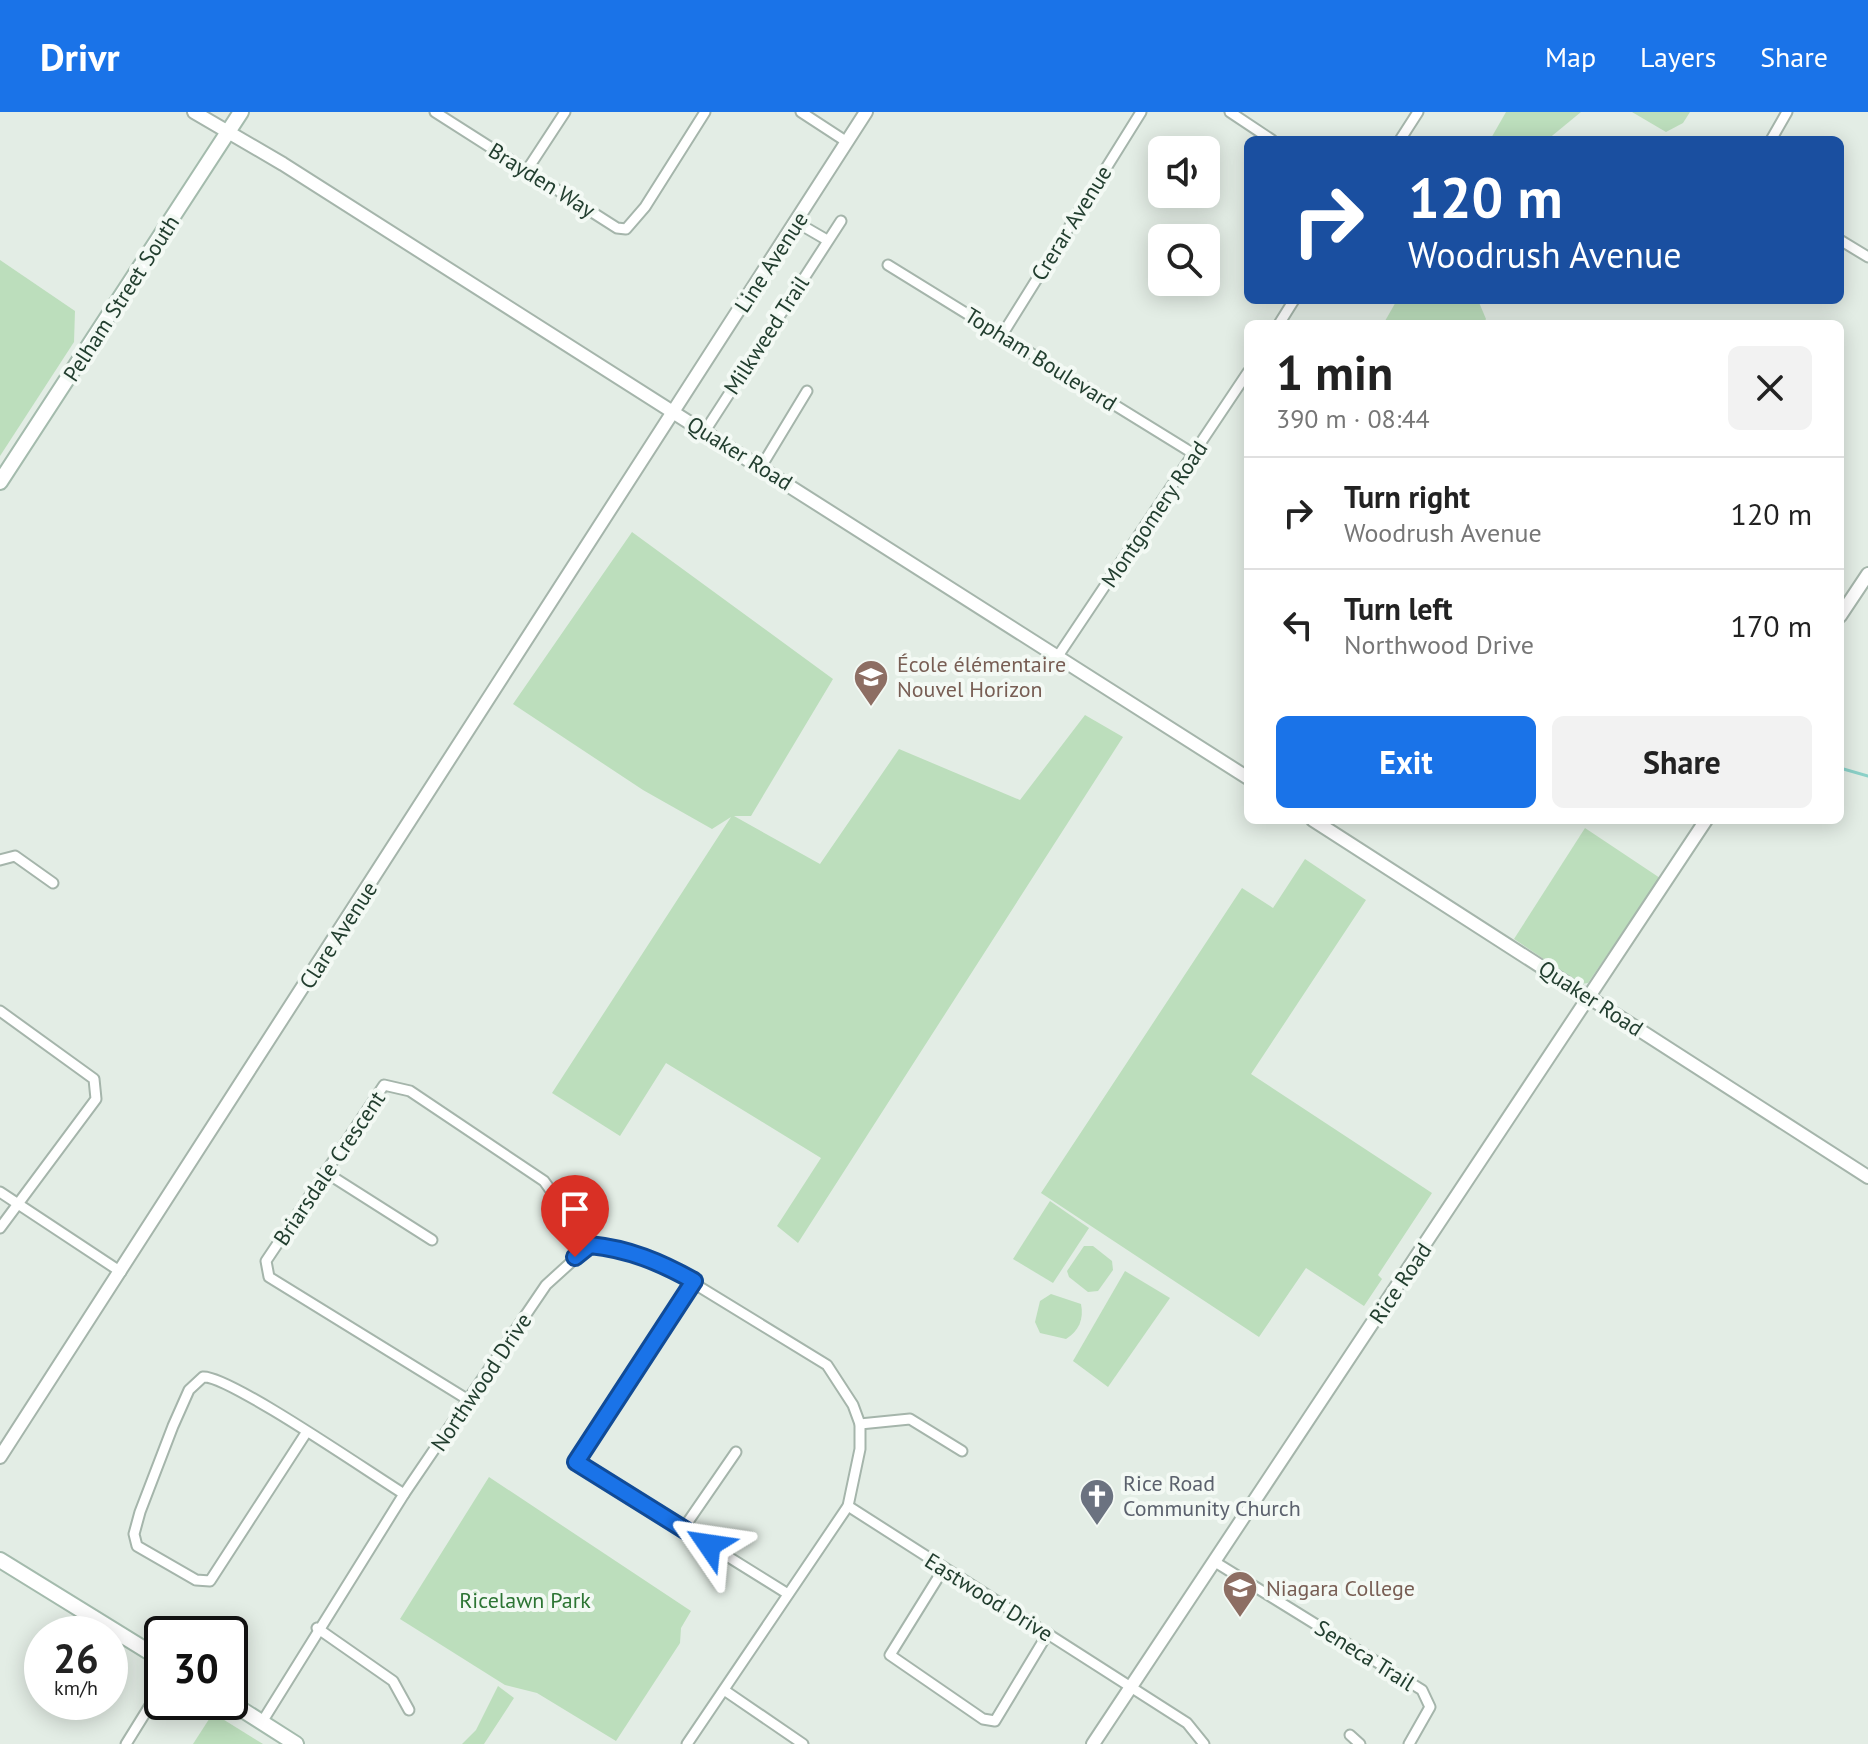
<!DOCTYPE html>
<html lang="en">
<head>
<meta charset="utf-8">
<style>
	body { margin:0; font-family:"PT Sans",sans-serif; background:#f2f2f2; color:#222; height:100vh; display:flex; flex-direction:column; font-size:30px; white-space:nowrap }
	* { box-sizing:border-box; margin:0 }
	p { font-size:26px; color:#767676 }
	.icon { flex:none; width:44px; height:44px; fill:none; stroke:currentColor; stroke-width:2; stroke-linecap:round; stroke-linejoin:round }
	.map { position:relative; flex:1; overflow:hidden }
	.side { position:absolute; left:1244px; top:208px; width:600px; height:504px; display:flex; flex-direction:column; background:#fff; border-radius:12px; box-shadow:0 4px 20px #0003 }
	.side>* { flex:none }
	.hud { position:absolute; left:1244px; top:24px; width:600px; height:168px; border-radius:12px; box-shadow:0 4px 20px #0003; background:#1a4fa0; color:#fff; overflow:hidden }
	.controls { position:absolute; left:1148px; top:24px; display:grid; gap:16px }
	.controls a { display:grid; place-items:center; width:72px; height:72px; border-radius:12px; background:#fff; box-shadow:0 4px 20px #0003; font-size:40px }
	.speed { position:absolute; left:24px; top:1504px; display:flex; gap:16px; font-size:40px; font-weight:700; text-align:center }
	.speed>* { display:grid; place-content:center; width:104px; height:104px; border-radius:50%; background:#fff; box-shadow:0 4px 20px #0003; line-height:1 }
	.speed small { font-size:20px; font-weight:400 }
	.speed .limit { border:4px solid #111; border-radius:12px; background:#fff; color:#111 }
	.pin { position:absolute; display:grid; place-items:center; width:68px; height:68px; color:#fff; margin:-82px -34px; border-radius:50% 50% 50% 0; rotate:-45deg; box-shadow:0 0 8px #0007 }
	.pin .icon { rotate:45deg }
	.me { position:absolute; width:88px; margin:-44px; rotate:302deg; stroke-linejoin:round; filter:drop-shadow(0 0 6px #0008) }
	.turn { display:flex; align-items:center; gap:28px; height:168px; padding:0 32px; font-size:36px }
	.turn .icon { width:104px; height:104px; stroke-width:2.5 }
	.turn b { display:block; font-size:56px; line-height:68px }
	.round { display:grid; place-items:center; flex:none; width:84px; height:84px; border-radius:12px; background:#f2f2f2 }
	.overview { display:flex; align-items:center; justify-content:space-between; height:136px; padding:0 32px }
	h1 { font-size:48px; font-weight:700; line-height:60px }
	.cta { display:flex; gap:16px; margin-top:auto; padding:16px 32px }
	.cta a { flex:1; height:92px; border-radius:12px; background:#1a73e8; color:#fff; font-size:32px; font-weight:700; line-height:92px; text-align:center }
	.cta a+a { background:#f2f2f2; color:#222 }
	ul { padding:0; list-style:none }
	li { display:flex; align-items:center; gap:24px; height:112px; padding:0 32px; border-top:2px solid #e0e0e0 }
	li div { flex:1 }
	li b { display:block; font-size:30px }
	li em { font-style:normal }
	header { display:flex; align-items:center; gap:48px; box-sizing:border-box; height:112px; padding:0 40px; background:#1a73e8; color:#fff }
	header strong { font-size:38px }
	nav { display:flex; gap:44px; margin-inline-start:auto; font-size:28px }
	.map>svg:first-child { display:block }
	.green { fill:#bcdebc }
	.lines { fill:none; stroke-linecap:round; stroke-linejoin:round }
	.stream { stroke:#8bd1c8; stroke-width:3 }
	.minor-casing { stroke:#a5b5ab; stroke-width:13 }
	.tertiary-casing { stroke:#a5b5ab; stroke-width:16 }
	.secondary-casing { stroke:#a4bbad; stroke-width:18 }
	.minor { stroke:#fff; stroke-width:9 }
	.tertiary { stroke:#fff; stroke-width:12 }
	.secondary { stroke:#fff; stroke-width:14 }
	.route-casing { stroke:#114b97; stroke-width:20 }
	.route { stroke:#1a73e8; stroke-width:14 }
	.labels { text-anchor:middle; stroke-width:8; stroke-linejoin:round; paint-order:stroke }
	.street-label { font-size:22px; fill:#223e2f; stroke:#f3f9f4 }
	.education-label { font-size:22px; fill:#785e54; stroke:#f3f9f4; text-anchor:start }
	.worship-label { font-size:22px; fill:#5b616d; stroke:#f3f9f4; text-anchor:start }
	.park-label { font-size:22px; fill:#2d7534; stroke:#f3f9f4 }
</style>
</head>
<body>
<header>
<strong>Drivr</strong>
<nav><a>Map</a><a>Layers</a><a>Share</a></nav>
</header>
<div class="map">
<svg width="1868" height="1632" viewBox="0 0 1868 1632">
	<rect width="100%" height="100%" fill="#e3ede5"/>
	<g class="green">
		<path d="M 1506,0 L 1581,0 L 1547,28 L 1490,28 Z"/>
		<path d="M 1632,0 L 1690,0 L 1683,11 L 1666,20 Z"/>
		<path d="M 0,148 L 75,199 L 74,230 L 0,344 Z"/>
		<path d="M 1397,188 L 1478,188 L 1486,207 L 1483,212 L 1389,212 L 1385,209 Z"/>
		<path d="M 632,420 L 833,567 L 751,704 L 734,704 L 820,752 L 899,637 L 1020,688 L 1085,603 L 1123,625 L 798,1131 L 777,1114 L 821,1046 L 666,951 L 620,1024 L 552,981 L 731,705 L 712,717 L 643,678 L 513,592 Z"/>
		<path d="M 1585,716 L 1660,766 L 1588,871 L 1581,872 L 1514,827 Z"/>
		<path d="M 1305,747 L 1366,788 L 1251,962 L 1432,1081 L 1378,1163 L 1382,1167 L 1364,1194 L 1306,1156 L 1259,1225 L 1041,1081 L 1242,776 L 1273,796 Z"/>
		<path d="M 1050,1089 L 1089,1116 L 1053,1171 L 1013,1147 Z"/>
		<path d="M 1084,1134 L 1093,1134 L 1112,1149 L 1113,1158 L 1098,1179 L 1088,1180 L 1069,1165 L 1067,1159 Z"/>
		<path d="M 1125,1159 L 1170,1186 L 1108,1275 L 1073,1249 Z"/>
		<path d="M 1051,1182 L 1081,1192 C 1084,1207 1079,1219 1066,1227 L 1040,1221 L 1035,1210 L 1040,1189 Z"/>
		<path d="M 489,1365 L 691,1499 L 681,1516 L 680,1531 L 616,1629 L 537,1581 L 505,1573 L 400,1507 Z"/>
		<path d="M 498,1574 L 514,1586 L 484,1632 L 462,1632 L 476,1618 Z"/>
		<path d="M 213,1601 L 263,1632 L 193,1632 Z"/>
	</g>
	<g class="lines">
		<path class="stream" d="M 1840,656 L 1868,664"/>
		<g class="minor-casing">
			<g id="minor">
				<path d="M 435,0 L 617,116 L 626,117 L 645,95 L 705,0"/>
				<path d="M 801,0 L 847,30"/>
				<path d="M 1230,0 L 1272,28"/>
				<path d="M 1400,28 L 1418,0"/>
				<path d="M 1771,28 L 1787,0"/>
				<path d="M 527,58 L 565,0"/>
				<path d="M 796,110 L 827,128"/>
				<path d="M 1840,128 L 1868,145"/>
				<path d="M 888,153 L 1194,342"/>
				<path d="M 1279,212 L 1294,188"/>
				<path d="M 1002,223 L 1141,0"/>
				<path d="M 705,319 L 841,109"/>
				<path d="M 761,355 L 807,279"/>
				<path d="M 1058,544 L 1248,260"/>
				<path d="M 0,748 L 15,744 L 53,771"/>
				<path d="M 0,899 L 94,967 L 96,987 L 0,1116"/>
				<path d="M 325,1060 L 432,1128"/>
				<path d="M 0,1080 L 121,1160"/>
				<path d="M 694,1169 L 576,1350 L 788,1482"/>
				<path d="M 470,1289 L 269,1165 L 266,1149 L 384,973 L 410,979 L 544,1069 L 590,1133"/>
				<path d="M 860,1312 L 910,1307 L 962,1339"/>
				<path d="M 306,1321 L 210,1469 L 196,1468 L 137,1434 L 134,1422 L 140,1400 L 173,1314 L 189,1278 L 203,1265 C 227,1262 373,1363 404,1382"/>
				<path d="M 848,1394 L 1187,1611 L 1204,1632"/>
				<path d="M 683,1417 L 736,1340"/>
				<path d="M 1215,1450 L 1422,1578 L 1430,1595 L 1409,1632"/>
				<path d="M 944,1456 L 890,1543 L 983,1607 L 995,1609 L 1048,1521"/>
				<path d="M 317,1516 L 393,1569 L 409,1598"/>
				<path d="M 724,1578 L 803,1632"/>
				<path d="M 262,1610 L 404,1382 L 546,1173 L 590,1133 L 654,1147 L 827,1253 L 853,1293 L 860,1312 L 860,1337 L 848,1394 L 687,1632"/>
				<path d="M 1350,1623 L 1360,1632"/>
				<path d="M 126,1632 L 162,1574"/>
			</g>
		</g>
		<g class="tertiary-casing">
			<g id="tertiary">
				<path d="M 194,0 L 283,52 L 1248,666"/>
				<path d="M 1840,504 L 1868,462"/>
				<path d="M 1313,708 L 1868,1065"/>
				<path d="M 0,1345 L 866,0"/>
				<path d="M 1093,1632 L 1706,708"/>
			</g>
		</g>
		<g class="secondary-casing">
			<g id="secondary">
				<path d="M 0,370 L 241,0"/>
				<path d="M 0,1448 L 162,1548"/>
				<path d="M 230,1590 L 296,1632"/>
			</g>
		</g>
		<use href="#minor" class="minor"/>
		<use href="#tertiary" class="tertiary"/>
		<use href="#secondary" class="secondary"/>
	</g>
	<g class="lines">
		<g class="route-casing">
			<path id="route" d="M 575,1145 L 590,1133 C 629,1137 660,1150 694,1169 L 576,1350 L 709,1433"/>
		</g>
		<use href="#route" class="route"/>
	</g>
	<defs>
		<g id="school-pin" transform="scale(1.8)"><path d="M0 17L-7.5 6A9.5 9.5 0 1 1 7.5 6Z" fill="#8d6e63" stroke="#f3f9f4"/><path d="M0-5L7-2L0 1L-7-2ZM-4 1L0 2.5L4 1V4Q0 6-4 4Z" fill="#fff"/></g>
		<g id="church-pin" transform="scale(1.8)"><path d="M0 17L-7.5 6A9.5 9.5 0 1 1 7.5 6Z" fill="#6b7280" stroke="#f3f9f4"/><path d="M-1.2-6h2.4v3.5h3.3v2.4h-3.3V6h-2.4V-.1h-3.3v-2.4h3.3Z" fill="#fff"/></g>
		<g id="university-pin" transform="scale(1.8)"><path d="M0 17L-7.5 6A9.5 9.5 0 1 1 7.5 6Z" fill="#8d6e63" stroke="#f3f9f4"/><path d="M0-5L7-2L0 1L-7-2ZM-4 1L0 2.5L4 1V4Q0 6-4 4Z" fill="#fff"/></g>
	</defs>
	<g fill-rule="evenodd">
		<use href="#school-pin" x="871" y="565"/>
		<use href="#church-pin" x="1097" y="1384"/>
		<use href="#university-pin" x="1240" y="1476"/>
	</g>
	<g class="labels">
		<g class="street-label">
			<text transform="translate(542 68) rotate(32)" y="8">Brayden Way</text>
			<text transform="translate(1071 111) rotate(-58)" y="8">Crerar Avenue</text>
			<text transform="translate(771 150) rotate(-57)" y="8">Line Avenue</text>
			<text transform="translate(121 186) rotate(-57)" y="8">Pelham Street South</text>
			<text transform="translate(766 223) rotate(-57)" y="8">Milkweed Trail</text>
			<text transform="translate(1041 247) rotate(32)" y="8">Topham Boulevard</text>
			<text transform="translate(740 341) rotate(32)" y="8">Quaker Road</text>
			<text transform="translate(1154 402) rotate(-56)" y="8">Montgomery Road</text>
			<text transform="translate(338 823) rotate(-57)" y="8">Clare Avenue</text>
			<text transform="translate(1591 886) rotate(33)" y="8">Quaker Road</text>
			<text transform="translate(329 1056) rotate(-56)" y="8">Briarsdale Crescent</text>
			<text transform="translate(1400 1171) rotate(-56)" y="8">Rice Road</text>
			<text transform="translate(481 1270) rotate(-56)" y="8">Northwood Drive</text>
			<text transform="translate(989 1485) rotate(32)" y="8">Eastwood Drive</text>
			<text transform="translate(1365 1543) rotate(32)" y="8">Seneca Trail</text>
		</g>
		<g class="education-label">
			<text x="897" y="560">École élémentaire<tspan x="897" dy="25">Nouvel Horizon</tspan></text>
			<text x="1266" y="1484">Niagara College</text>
		</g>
		<g class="worship-label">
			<text x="1123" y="1379">Rice Road<tspan x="1123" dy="25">Community Church</tspan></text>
		</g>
		<g class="park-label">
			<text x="525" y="1496">Ricelawn Park</text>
		</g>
	</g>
</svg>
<div class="controls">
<a><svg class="icon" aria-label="sound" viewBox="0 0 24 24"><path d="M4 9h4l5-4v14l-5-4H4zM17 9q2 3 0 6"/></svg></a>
<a><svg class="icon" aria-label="search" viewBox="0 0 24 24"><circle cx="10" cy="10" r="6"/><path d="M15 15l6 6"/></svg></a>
</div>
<div class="speed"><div>26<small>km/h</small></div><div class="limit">30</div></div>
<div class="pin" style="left:575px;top:1145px;background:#d93025"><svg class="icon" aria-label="arrive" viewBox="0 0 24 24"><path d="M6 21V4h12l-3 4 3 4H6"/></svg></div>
<svg class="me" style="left:709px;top:1433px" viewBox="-20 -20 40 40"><path d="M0-17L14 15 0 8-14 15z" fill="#1a73e8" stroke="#fff" stroke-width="4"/></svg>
<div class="hud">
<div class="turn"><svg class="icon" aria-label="right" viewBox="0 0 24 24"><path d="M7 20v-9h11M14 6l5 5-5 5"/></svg><div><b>120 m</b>Woodrush Avenue</div></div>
</div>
<section class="side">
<div class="overview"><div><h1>1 min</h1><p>390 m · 08:44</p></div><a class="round"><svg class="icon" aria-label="close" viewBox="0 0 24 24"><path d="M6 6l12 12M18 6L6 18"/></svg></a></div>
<ul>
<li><svg class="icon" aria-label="right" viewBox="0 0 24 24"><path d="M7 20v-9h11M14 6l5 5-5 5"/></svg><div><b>Turn right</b><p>Woodrush Avenue</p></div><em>120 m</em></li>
<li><svg class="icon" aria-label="left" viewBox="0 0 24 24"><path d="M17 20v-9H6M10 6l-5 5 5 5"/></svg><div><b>Turn left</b><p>Northwood Drive</p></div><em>170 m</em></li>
</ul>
<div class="cta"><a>Exit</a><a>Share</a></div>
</section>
</div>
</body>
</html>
